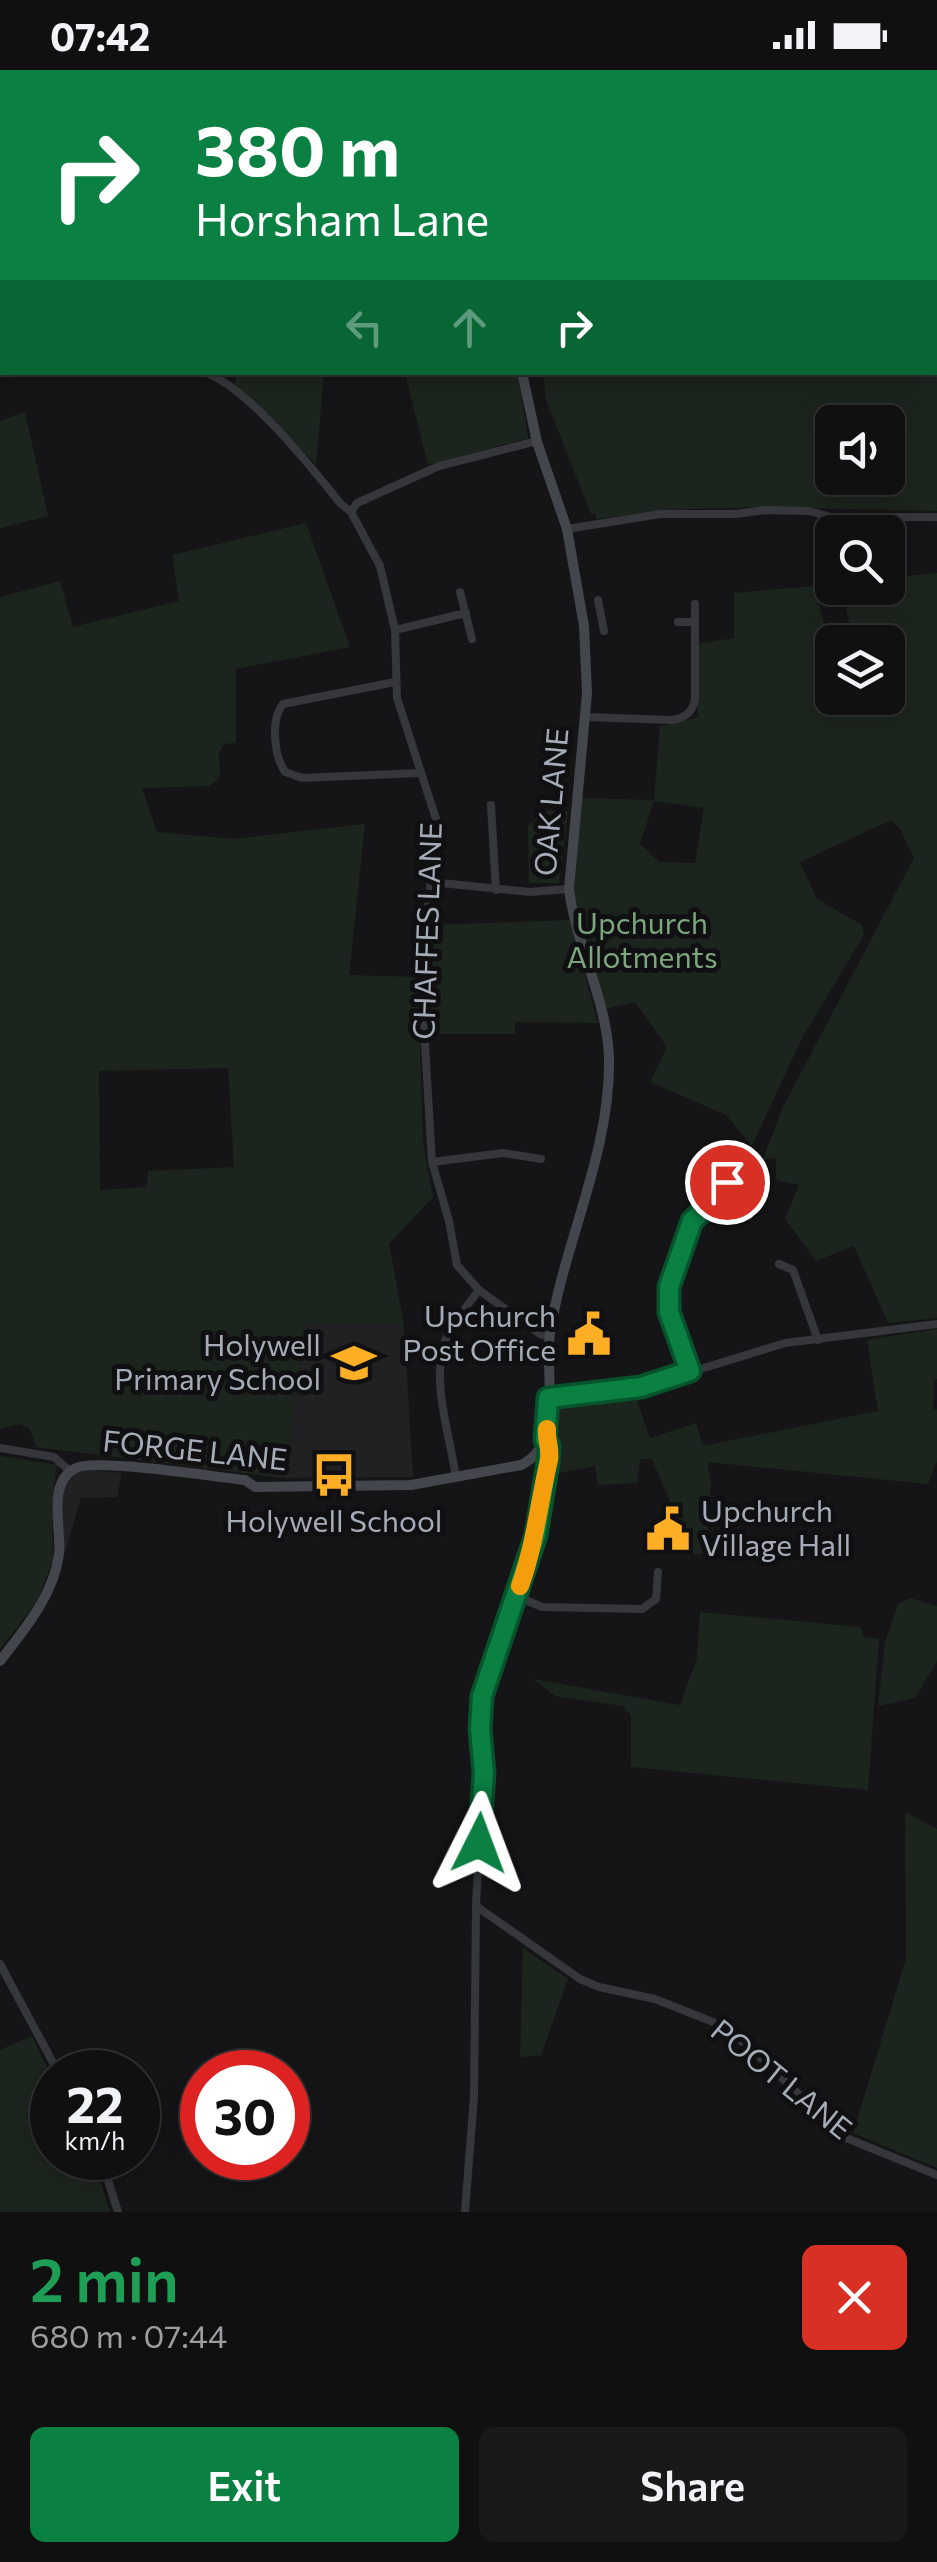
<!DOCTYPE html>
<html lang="en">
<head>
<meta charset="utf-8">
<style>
	body { margin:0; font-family:Commissioner,sans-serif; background:#19191a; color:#f1f3f6; height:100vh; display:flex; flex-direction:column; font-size:38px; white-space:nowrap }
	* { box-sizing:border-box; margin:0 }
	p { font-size:32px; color:#9c9d9f }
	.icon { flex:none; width:55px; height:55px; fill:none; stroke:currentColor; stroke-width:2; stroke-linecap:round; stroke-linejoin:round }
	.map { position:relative; height:2142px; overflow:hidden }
	.sheet { display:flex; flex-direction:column; background:#101011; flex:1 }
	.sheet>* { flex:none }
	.guide { position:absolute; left:0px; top:0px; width:938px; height:305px; box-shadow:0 5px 25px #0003,0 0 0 2px #303031; background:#0b8043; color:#fff; overflow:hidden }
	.controls { position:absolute; left:815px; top:335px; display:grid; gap:20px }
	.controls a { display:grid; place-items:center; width:90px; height:90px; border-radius:15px; background:#101011; box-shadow:0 5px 25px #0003,0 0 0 2px #303031; font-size:50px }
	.speed { position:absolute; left:30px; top:1980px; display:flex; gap:20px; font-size:50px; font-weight:700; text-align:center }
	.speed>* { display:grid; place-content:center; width:130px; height:130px; border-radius:50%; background:#101011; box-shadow:0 5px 25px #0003,0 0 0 2px #303031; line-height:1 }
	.speed small { font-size:25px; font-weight:400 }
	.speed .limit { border:15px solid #d22; background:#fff; color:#111 }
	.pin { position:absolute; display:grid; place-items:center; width:85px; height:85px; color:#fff; margin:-42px; border:5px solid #fff; border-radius:50%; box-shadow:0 2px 10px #0007 }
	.me { position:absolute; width:110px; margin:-55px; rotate:3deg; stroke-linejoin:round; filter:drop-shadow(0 0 8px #0008) }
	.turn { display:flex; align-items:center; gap:35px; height:210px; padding:0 30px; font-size:45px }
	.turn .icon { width:130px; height:130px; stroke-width:2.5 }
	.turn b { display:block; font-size:70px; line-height:85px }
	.lanes { display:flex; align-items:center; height:95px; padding:0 30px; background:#0003; justify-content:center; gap:50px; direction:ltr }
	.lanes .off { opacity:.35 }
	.round { display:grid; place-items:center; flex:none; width:105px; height:105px; border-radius:15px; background:#19191a }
	.headline { display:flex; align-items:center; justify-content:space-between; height:170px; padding:0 30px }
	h1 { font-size:60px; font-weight:600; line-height:75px; color:#1e9e55 }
	.action { display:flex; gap:20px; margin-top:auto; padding:20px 30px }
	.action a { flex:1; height:115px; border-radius:15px; background:#0b8043; color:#fff; font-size:40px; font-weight:600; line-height:115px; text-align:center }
	.action a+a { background:#19191a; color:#f1f3f6 }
	.status { display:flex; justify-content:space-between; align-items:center; height:70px; padding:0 50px; background:#101011; direction:ltr }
	.status svg { height:28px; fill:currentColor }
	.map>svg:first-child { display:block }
	.built { fill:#212124 }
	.green { fill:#1c251d; fill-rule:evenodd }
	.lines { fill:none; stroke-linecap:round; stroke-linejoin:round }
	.street { stroke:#35373c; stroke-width:8 }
	.secondary { stroke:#43464c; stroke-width:10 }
	.route-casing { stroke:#07532c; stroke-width:25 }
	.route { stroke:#0b8043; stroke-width:18 }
	.slow { stroke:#f59e0b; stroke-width:18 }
	.labels { text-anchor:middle; stroke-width:10; stroke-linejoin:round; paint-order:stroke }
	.street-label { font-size:30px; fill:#a5acb8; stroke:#101012 }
	.park-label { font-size:30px; fill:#7ba57c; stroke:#101012 }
	.poi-label { font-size:30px; fill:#a5acb8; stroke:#101012; text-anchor:end }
</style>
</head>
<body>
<div class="status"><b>07:42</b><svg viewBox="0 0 49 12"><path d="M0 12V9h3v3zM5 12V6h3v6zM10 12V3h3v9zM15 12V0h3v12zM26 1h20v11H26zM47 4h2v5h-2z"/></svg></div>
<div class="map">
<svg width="937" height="2142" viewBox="0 0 937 2142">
	<rect width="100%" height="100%" fill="#151517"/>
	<g class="built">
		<path d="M 307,1255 L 404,1255 L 413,1407 L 284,1408 Z"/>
		<path d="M 93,1400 L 122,1403 L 117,1427 L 81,1428 L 64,1485 L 62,1434 L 65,1414 L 77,1402 Z"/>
	</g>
	<g class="green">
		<path d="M 648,0 L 937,0 L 937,441 L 761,437 L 662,440 L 596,449 L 596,444 L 591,444 L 546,330 L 543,303 L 935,302 L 935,2 ZM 832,352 L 888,352 L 888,408 L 832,408 Z"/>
		<path d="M 236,303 L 324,303 L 316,394 L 235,316 Z"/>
		<path d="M 405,303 L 518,303 L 528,368 L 428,395 Z"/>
		<path d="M 25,342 L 48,446 L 0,458 L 0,351 Z"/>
		<path d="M 306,453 L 350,577 L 236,599 L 236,673 L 224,674 L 219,682 L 220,707 L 209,716 L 142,718 L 157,762 L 233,769 L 365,754 L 349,905 L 418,907 L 423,1073 L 433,1127 L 389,1174 L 404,1255 L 307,1255 L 284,1408 L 36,1377 L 30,1359 L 20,1354 L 0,1359 L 0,527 L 60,511 L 73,557 L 179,531 L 172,485 ZM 228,998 L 234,1097 L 148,1101 L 147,1117 L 100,1120 L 99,1001 Z"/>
		<path d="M 937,503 L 937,1248 L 888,1253 L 854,1176 L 816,1191 L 785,1149 L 799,1115 L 776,1110 L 776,1088 L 763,1089 L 783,1037 L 914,788 L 900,759 L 891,750 L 800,792 L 817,829 L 862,855 L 864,865 L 801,970 L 752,1076 L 726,1045 L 650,1012 L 667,977 L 635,932 L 604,939 L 574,833 L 579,728 L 654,730 L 660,656 L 698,647 L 697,574 L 734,568 L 734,523 L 814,516 L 832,582 L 832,628 L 888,628 L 888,572 L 853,572 L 845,533 L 873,518 L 888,518 L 888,509 L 892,507 ZM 654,731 L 704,738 L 695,793 L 659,792 L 640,774 Z"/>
		<path d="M 547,741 L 568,741 L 559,813 L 529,813 L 528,756 Z"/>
		<path d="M 570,850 L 598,953 L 515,952 L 515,964 L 428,964 L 430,855 Z"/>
		<path d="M 937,1259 L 937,1309 L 934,1309 L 933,1339 L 937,1340 L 937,1391 L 928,1414 L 707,1392 L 711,1414 L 705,1484 L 692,1484 L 652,1389 L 640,1389 L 637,1413 L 598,1415 L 595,1396 L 554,1404 L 554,1341 L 565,1332 L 635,1325 L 650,1368 L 696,1353 L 703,1376 L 878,1341 L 867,1270 Z"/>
		<path d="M 0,1386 L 57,1395 L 52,1432 L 53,1491 L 36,1533 L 0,1579 Z"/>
		<path d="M 910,1528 L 937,1536 L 937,1591 L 915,1628 L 878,1636 L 885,1572 L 898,1534 Z"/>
		<path d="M 700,1542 L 860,1557 L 864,1567 L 879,1569 L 868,1720 L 631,1697 L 631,1646 L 623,1636 L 555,1626 L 533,1609 L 680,1635 L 697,1588 Z"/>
		<path d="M 905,1742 L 937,1759 L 937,2098 L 853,2063 L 906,1889 Z"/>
		<path d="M 523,1878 L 568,1909 L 541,1985 L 520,1987 Z"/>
		<path d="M 32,1966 L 52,2007 L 52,2088 L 93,2088 L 110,2142 L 0,2142 L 0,1980 Z"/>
	</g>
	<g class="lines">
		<g class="street">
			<path d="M 0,282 L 2,282"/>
			<path d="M 204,302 C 248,317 311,397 341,434 L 351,442"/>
			<path d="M 537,371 L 439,396 L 357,433 L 351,442 L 380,496 L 395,560 L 397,628 L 437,752 L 421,906 L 432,1092 L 449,1151 L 457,1195 L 479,1220 L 540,1264 L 549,1266"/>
			<path d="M 567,459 L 660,444 L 736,444 L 765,440 L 809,441 L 831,447 L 937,447"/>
			<path d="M 460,522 L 472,569"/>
			<path d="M 598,530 L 604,561"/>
			<path d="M 678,552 L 694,552"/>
			<path d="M 395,560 L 466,543"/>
			<path d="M 395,612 L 283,634 C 270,650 274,685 285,702 L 302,708 L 419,703"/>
			<path d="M 584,647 L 673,650 C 686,647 693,642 695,629 L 695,534"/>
			<path d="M 491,735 L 496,820"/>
			<path d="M 431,812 L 530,822 L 569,819"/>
			<path d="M 432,1092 L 503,1083 L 541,1089"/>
			<path d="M 779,1194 L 793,1200 L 818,1270"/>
			<path d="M 690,1301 L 670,1245 L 669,1217 L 692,1151 L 728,1116 L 726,1110 L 713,1100"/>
			<path d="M 548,1328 L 645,1316 L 785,1273 L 937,1254"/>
			<path d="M 0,1378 L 54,1387 L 70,1401"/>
			<path d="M 456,1408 C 450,1364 429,1308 447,1266 C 455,1249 468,1235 479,1220"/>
			<path d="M 516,1526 L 542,1537 L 642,1539 L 656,1529 L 658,1502"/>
			<path d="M 476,1836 L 580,1909 L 599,1917 L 655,1929 L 713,1952 L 747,1975 L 844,2067 L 937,2105"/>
			<path d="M 0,1894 L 58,2002"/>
			<path d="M 101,2088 L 118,2142"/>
			<path d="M 465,2142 L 474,2026 L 476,1836 L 483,1703 L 480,1659 L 481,1626 L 537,1461 L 549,1391 L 545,1371"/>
		</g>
		<g class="secondary">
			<path d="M 510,0 L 510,2"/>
			<path d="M 0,1591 C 24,1560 54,1525 59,1484 C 62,1459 46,1412 76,1398 C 96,1388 214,1407 245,1410 L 255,1417 L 411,1415 L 521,1395 C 565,1375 544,1303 550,1263 C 564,1172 611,1082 609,988 C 607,929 576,876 569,819 L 587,623 L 584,556 L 567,459 L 537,372 L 522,302"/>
		</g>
	</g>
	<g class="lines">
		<g class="route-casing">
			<path id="route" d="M 479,1773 L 484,1703 L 480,1659 L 482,1626 L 536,1465 L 548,1392 L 549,1376 L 545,1370 L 548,1328 L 641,1317 L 690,1301 L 669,1242 L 669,1217 L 692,1151 L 724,1120 L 727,1112"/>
		</g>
		<use href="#route" class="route"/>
		<path class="slow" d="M 520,1516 C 535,1475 539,1432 549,1390 C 551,1379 546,1370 547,1359"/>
	</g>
	<defs>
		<g id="civic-bare" transform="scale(3.45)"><path d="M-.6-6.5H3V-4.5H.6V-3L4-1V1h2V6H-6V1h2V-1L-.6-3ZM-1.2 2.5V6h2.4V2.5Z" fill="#ffaf25" stroke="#101012" stroke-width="2.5" paint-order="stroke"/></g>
		<g id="school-bare" transform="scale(3.45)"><path d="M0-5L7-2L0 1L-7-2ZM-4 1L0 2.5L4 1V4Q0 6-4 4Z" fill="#ffaf25" stroke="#101012" stroke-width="2.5" paint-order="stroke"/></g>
		<g id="bus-bare" transform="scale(3.45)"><path d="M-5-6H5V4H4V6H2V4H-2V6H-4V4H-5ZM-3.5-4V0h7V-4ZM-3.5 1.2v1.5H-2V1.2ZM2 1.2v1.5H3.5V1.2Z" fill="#ffaf25" stroke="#101012" stroke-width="2.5" paint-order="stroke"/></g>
	</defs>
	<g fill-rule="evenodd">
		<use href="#civic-bare" x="589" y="1264"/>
		<use href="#school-bare" x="354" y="1293"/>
		<use href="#bus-bare" x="334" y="1405"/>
		<use href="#civic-bare" x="668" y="1459"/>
	</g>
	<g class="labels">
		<g class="street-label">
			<text transform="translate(552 732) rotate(-85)" y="10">OAK LANE</text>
			<text transform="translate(428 861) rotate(-88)" y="10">CHAFFES LANE</text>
			<text transform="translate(195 1381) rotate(6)" y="10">FORGE LANE</text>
			<text transform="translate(781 2010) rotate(39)" y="10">POOT LANE</text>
		</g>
		<g class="park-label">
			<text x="642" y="864">Upchurch<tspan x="642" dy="34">Allotments</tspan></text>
		</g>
		<g class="poi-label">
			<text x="556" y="1257">Upchurch<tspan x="556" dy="34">Post Office</tspan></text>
			<text x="321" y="1286">Holywell<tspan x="321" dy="34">Primary School</tspan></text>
			<text x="701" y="1452" text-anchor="start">Upchurch<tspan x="701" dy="34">Village Hall</tspan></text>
			<text x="334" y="1462" text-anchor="middle">Holywell School</text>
		</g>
	</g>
</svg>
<div class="controls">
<a><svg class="icon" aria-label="sound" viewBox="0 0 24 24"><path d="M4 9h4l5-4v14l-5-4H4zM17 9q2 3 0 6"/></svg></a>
<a><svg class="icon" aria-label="search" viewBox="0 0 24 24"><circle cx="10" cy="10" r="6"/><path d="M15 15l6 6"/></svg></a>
<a><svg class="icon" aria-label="layers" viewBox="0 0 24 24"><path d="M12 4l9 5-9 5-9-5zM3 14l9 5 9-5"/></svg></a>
</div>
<div class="speed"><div>22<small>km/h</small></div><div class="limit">30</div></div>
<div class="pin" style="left:727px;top:1112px;background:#d93025"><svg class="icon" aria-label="arrive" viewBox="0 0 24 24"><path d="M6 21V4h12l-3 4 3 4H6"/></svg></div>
<svg class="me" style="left:479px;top:1773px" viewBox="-20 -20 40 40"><path d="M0-17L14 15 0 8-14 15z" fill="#0b8043" stroke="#fff" stroke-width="4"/></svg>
<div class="guide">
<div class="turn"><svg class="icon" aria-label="right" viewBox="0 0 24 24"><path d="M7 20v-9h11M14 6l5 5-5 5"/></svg><div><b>380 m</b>Horsham Lane</div></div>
<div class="lanes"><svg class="icon off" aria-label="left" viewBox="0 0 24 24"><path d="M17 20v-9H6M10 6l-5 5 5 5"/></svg><svg class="icon off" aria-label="ahead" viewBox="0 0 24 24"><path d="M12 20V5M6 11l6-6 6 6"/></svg><svg class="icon" aria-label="right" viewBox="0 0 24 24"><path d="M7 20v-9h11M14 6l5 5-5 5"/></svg></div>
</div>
</div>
<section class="sheet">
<div class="headline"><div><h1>2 min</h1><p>680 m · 07:44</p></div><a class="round" style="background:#d93025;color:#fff"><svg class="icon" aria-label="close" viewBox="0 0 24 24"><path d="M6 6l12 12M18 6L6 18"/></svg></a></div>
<div class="action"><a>Exit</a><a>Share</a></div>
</section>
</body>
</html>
